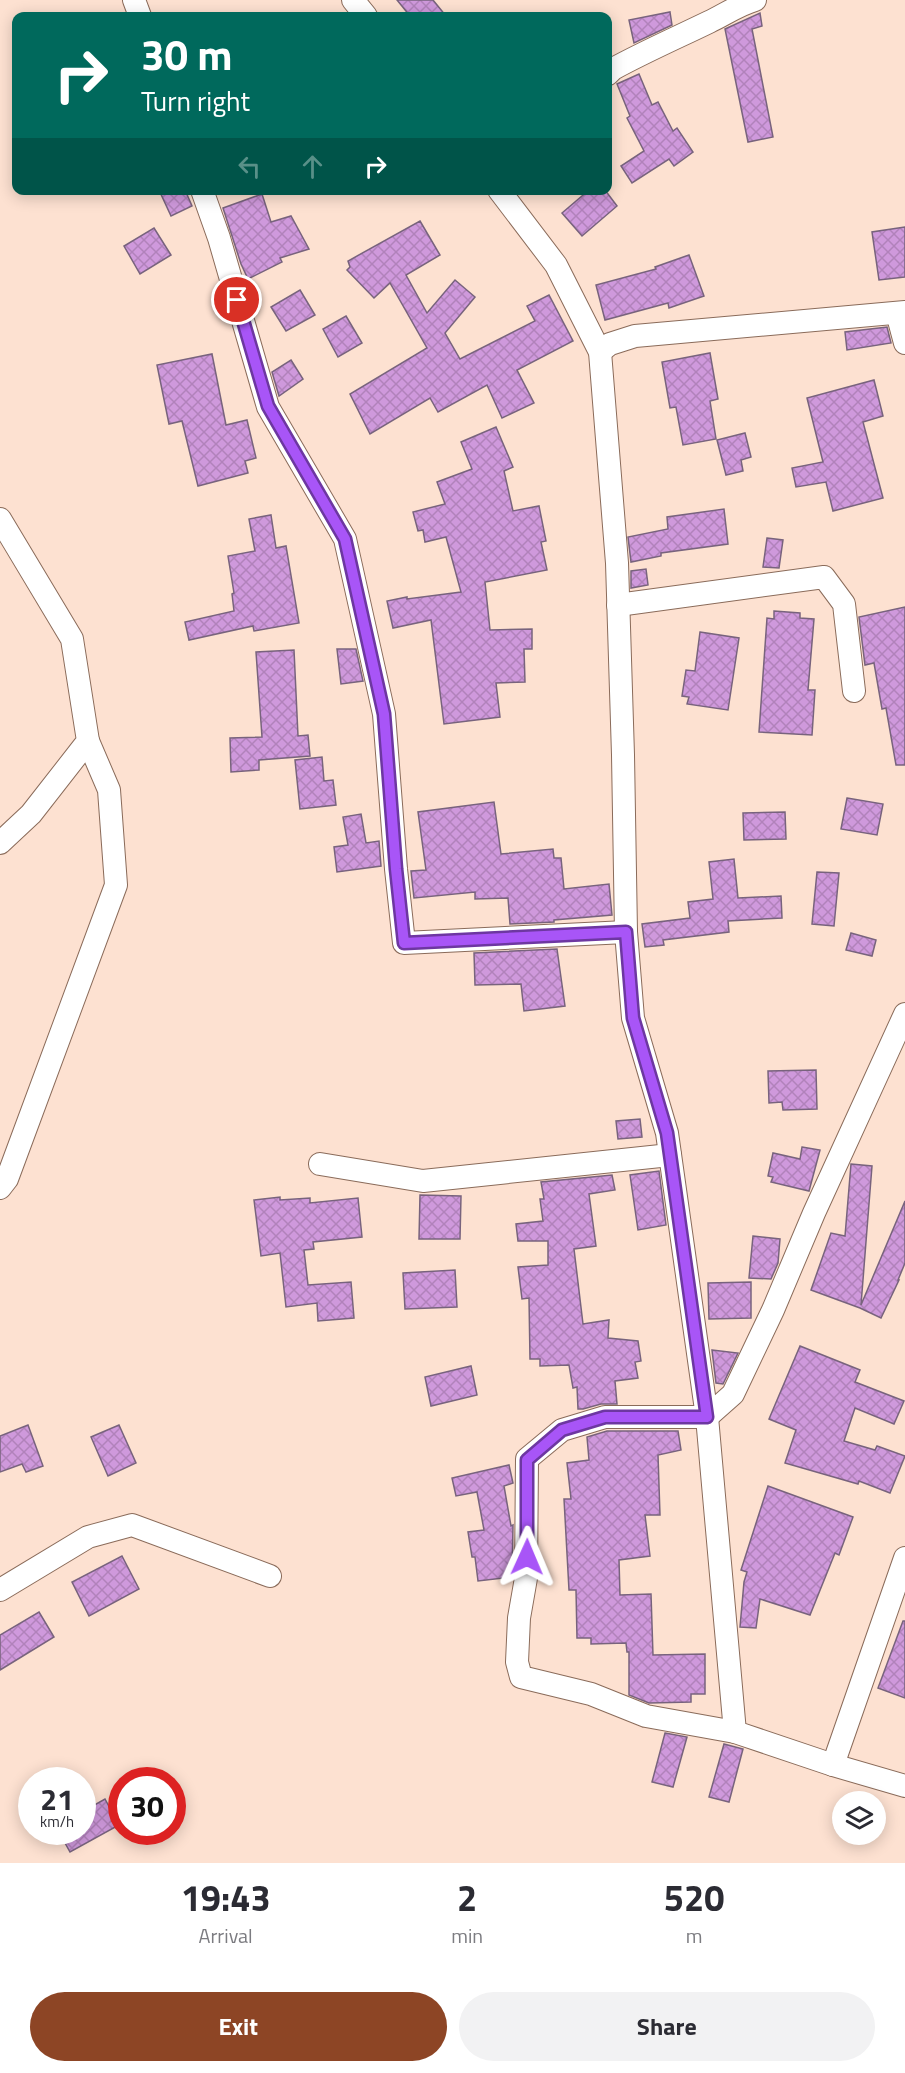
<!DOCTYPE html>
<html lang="en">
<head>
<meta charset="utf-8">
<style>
	body { margin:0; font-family:"Titillium Web",sans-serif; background:#f2f2f3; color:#2b2b33; height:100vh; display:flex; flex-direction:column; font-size:22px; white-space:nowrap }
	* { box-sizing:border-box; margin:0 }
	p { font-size:20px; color:#7c7c81 }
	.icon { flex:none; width:33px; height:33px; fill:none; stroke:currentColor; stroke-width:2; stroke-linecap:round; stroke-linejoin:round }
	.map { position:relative; height:1863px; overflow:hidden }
	.panel { display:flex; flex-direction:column; background:#fff; flex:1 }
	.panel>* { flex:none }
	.top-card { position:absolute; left:12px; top:12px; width:600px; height:183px; border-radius:12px; box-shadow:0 3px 15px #0003; background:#00695c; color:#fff; overflow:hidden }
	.fabs { position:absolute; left:832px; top:1791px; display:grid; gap:12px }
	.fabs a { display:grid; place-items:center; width:54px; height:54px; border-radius:50%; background:#fff; box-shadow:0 3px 15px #0003; font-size:30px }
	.speed { position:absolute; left:18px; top:1767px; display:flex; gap:12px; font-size:30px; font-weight:700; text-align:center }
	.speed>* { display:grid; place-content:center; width:78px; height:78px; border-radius:50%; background:#fff; box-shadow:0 3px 15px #0003; line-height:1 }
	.speed small { font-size:15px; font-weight:400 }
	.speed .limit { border:9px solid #d22; background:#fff; color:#111 }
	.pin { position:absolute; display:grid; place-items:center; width:51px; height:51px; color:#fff; margin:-26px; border:3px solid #fff; border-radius:50%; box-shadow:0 2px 6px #0007 }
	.me { position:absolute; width:66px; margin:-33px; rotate:1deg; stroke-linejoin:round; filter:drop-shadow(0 0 4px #0008) }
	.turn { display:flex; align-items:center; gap:21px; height:126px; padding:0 30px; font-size:27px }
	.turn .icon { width:78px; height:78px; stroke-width:2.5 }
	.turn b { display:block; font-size:42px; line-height:51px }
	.lanes { display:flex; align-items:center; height:57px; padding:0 30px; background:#0003; justify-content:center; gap:30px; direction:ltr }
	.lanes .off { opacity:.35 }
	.eta { display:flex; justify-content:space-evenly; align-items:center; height:102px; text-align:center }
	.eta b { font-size:36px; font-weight:700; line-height:42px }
	.cta { display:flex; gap:12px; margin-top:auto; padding:12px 30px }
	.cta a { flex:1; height:69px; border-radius:36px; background:#8d4525; color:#fff; font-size:24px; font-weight:700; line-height:69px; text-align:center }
	.cta a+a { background:#f2f2f3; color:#2b2b33 }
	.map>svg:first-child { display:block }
	.building { fill:url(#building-cross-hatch); stroke:#78637d; stroke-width:1.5 }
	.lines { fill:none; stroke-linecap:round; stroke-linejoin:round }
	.minor-casing { stroke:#8a6b5a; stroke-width:24 }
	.minor { stroke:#fff; stroke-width:22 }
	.route-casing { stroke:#6d37a1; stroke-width:15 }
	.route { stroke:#a855f7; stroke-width:10 }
</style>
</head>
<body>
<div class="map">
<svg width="905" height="1863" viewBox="0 0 905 1863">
	<defs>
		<pattern id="building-cross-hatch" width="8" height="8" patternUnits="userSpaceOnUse" patternTransform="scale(1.5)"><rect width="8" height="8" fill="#cf99dc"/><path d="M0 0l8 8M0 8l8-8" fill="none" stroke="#b182bb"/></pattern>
	</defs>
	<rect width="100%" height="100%" fill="#fde1d1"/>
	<g class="building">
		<path d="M 397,0 L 433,0 L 446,16 L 410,16 Z"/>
		<path d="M 670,12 L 672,25 L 634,43 L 629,20 Z"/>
		<path d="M 760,13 L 762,26 L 752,29 L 773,137 L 748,142 L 725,29 Z"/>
		<path d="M 639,74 L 652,105 L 658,102 L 673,131 L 677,128 L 693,152 L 674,166 L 669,159 L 632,183 L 621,166 L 644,151 L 627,118 L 630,116 L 617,84 Z"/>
		<path d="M 159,190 L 185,190 L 192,206 L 171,216 Z"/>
		<path d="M 589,190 L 605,190 L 617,206 L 582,236 L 562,213 Z"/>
		<path d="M 262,194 L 271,222 L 291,216 L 309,249 L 280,258 L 282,262 L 248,279 L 241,264 L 223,208 Z"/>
		<path d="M 420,221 L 440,255 L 406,275 L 427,313 L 455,280 L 475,297 L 445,333 L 460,359 L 535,321 L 527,306 L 549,295 L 573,341 L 517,370 L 534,403 L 502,418 L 487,385 L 438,412 L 430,398 L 370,434 L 350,394 L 427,348 L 390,283 L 374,298 L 347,270 L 350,267 L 348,261 Z"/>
		<path d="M 905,227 L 905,277 L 879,280 L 872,232 Z"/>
		<path d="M 154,228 L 171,255 L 140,274 L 124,246 Z"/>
		<path d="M 689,255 L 704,296 L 669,308 L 668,303 L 605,320 L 596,285 L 656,269 L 655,267 Z"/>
		<path d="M 300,290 L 315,315 L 286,331 L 271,307 Z"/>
		<path d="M 346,316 L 362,343 L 338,357 L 323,329 Z"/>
		<path d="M 887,327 L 891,343 L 847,350 L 845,332 Z"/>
		<path d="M 710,353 L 718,399 L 710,401 L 716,439 L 683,445 L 676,407 L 670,408 L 662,362 Z"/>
		<path d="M 212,354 L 226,425 L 247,420 L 256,458 L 245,461 L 248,473 L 198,486 L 182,421 L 169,424 L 157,365 Z"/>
		<path d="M 291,360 L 303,379 L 279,396 L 272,372 Z"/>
		<path d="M 874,380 L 883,416 L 863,422 L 883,498 L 833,511 L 826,482 L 796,487 L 792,468 L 823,462 L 807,398 Z"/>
		<path d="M 496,427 L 513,467 L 504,471 L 513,511 L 539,506 L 546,541 L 541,542 L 547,570 L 485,582 L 490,630 L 532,629 L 532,649 L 524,649 L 525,682 L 496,683 L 500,717 L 444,724 L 431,620 L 393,628 L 387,601 L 407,597 L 407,599 L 461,592 L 446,537 L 425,542 L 423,530 L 418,531 L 413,512 L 445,504 L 437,482 L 472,469 L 461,442 Z"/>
		<path d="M 745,433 L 751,457 L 741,460 L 743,471 L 726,475 L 717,440 Z"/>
		<path d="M 724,509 L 728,544 L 661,553 L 661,556 L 631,562 L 628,537 L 668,529 L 667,517 Z"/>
		<path d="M 271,515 L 276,548 L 286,546 L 299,623 L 254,631 L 253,626 L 189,640 L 185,622 L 234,611 L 232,594 L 234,593 L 228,556 L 255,551 L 249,519 Z"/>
		<path d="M 767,538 L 783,540 L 779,568 L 763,567 Z"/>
		<path d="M 646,569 L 648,585 L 631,588 L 631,571 Z"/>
		<path d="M 905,607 L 905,765 L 896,765 L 886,708 L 882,709 L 874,663 L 865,665 L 859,617 Z"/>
		<path d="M 774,611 L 800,613 L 800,618 L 814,619 L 808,690 L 815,690 L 812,735 L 759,732 L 767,618 L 774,619 Z"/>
		<path d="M 700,632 L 739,638 L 728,710 L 687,704 L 689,697 L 682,696 L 686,670 L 695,671 Z"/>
		<path d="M 337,649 L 356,649 L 363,681 L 341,684 Z"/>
		<path d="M 294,650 L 298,736 L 308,735 L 310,756 L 259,760 L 259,770 L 231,772 L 230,738 L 262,737 L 256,652 Z"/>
		<path d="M 322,757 L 324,781 L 333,780 L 336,805 L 300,809 L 295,760 Z"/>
		<path d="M 847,798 L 883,804 L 877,835 L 841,829 Z"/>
		<path d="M 494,802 L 501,854 L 553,849 L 554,858 L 561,858 L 564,889 L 609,884 L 612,915 L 554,920 L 554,922 L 510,924 L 508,898 L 475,899 L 475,892 L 414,898 L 411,871 L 426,870 L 418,812 Z"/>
		<path d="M 785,812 L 786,839 L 744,840 L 743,813 Z"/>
		<path d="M 361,814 L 366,843 L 379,841 L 381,866 L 337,872 L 334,847 L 348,845 L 343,817 Z"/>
		<path d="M 734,859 L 738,898 L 781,896 L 782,918 L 728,921 L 729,932 L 663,940 L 664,945 L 645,947 L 642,924 L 690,918 L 688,902 L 713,899 L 709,862 Z"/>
		<path d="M 817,872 L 839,873 L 834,926 L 812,924 Z"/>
		<path d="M 851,933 L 876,940 L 872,956 L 846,950 Z"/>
		<path d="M 557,949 L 565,1006 L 524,1011 L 521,984 L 475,985 L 474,953 Z"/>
		<path d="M 816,1070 L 817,1109 L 783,1110 L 782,1102 L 769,1103 L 768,1071 Z"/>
		<path d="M 640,1119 L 642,1137 L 618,1139 L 616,1121 Z"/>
		<path d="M 802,1147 L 820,1150 L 809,1191 L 771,1182 L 773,1177 L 768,1176 L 773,1153 L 800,1159 Z"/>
		<path d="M 851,1164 L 872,1166 L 861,1305 L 905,1201 L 905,1263 L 898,1280 L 899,1280 L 881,1318 L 860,1308 L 811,1290 L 831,1233 L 845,1236 Z"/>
		<path d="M 659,1171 L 666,1225 L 638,1230 L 630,1175 Z"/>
		<path d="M 612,1175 L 615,1190 L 589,1194 L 596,1246 L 574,1249 L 583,1324 L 609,1320 L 608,1338 L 638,1341 L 641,1361 L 635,1362 L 638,1378 L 615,1381 L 617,1404 L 601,1404 L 583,1409 L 578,1409 L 577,1387 L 573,1388 L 569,1365 L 540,1366 L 540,1359 L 530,1359 L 529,1298 L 522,1299 L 518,1267 L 548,1265 L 548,1241 L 518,1241 L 516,1224 L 543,1221 L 540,1199 L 544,1199 L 541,1182 Z"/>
		<path d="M 420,1195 L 461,1196 L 460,1239 L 419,1239 Z"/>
		<path d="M 280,1197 L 280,1200 L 310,1198 L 310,1203 L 358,1198 L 362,1237 L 313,1242 L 314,1249 L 304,1250 L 308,1285 L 351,1282 L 354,1318 L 318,1321 L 317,1303 L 286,1307 L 280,1253 L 261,1256 L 254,1200 Z"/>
		<path d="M 753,1236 L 780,1239 L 778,1263 L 771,1279 L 749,1278 Z"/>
		<path d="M 455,1270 L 457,1307 L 405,1309 L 403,1273 Z"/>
		<path d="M 751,1282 L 751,1318 L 709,1319 L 708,1283 Z"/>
		<path d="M 800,1346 L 860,1370 L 855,1382 L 904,1401 L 894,1424 L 855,1408 L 844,1441 L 875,1450 L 877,1446 L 905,1456 L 890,1493 L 859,1481 L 858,1484 L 785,1463 L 796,1430 L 769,1419 Z"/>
		<path d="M 712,1350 L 738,1353 L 723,1384 L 716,1383 Z"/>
		<path d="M 471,1366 L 477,1395 L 431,1406 L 425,1377 Z"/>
		<path d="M 28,1425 L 43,1466 L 26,1472 L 22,1464 L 0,1472 L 0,1436 Z"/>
		<path d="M 119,1425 L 136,1463 L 108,1476 L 91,1437 Z"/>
		<path d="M 607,1431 L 678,1431 L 681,1450 L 658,1455 L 660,1515 L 645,1515 L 650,1556 L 619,1560 L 620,1595 L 651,1594 L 653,1655 L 705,1654 L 705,1694 L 691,1694 L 691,1702 L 649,1703 L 629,1695 L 629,1652 L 627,1652 L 626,1643 L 591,1644 L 591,1638 L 577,1638 L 576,1590 L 569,1590 L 564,1499 L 571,1499 L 567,1463 L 589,1460 L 587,1437 Z"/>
		<path d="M 509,1465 L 513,1483 L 504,1486 L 511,1526 L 513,1525 L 512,1577 L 478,1581 L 475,1557 L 472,1557 L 468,1532 L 484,1530 L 477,1492 L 456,1496 L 452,1478 Z"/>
		<path d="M 768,1486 L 853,1517 L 839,1555 L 835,1553 L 810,1615 L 760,1599 L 756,1628 L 740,1627 L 744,1582 L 747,1572 L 741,1570 Z"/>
		<path d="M 122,1556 L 139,1589 L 89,1616 L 72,1582 Z"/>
		<path d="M 39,1612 L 54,1637 L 0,1670 L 0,1635 Z"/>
		<path d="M 903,1621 L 905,1621 L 905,1698 L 878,1688 Z"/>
		<path d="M 665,1733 L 687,1737 L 673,1787 L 652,1782 Z"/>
		<path d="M 724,1744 L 743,1749 L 729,1802 L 709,1797 Z"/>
		<path d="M 105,1799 L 119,1825 L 70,1852 L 59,1832 L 82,1832 L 82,1812 Z"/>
	</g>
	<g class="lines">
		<g class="minor-casing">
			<g id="minor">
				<path d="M 134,0 L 140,16"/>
				<path d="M 353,0 L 366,16"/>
				<path d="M 608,74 L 613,69 C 644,52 676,38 709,22 C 724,15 738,5 755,0"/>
				<path d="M 202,190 L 219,238 L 268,407 L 345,539 L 384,714 L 396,869 L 404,943 L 626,932"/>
				<path d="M 499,190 L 556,265 L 600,352 L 617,563 L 623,755 L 626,932 L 633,1018 L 667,1133 L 707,1417 L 735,1732 L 833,1765 L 905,1786"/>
				<path d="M 897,313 L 905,343"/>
				<path d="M 600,352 L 610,344 L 635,336 L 905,312"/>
				<path d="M 0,519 L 72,639 L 88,741 L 31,814 L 0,843"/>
				<path d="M 618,605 L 824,577 L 844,604 L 854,691"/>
				<path d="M 320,1164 L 423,1181 L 670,1155"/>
				<path d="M 0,1188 L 7,1179 L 116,885 L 109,790 L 88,741"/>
				<path d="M 0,1590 L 88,1537 L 132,1525 L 270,1576"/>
				<path d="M 735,1732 L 646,1716 L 591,1694 L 521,1677 L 517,1662 L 519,1618 L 526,1578 L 527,1459 L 562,1430 L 605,1417 L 707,1417 L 733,1394 L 773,1310 L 814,1213 L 905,1014"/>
				<path d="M 833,1765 L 905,1558"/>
			</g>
		</g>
		<use href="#minor" class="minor"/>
	</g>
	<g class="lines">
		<g class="route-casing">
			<path id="route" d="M 237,300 L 268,406 L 345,539 L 384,714 L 396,869 L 404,943 L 626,932 L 633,1018 L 667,1133 L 707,1417 L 605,1417 L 562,1430 L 527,1460 L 527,1557"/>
		</g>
		<use href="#route" class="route"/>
	</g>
</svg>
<div class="fabs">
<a><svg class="icon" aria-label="layers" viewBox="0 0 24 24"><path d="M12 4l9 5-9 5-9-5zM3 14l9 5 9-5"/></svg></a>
</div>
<div class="speed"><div>21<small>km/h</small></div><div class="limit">30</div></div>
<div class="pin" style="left:237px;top:300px;background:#d93025"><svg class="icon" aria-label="arrive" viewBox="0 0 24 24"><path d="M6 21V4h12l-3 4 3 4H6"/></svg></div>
<svg class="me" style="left:527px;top:1557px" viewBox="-20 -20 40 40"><path d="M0-17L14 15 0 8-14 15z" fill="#a855f7" stroke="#fff" stroke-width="4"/></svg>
<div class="top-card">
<div class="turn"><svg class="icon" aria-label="right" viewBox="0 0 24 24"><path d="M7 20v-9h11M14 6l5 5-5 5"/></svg><div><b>30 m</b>Turn right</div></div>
<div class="lanes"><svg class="icon off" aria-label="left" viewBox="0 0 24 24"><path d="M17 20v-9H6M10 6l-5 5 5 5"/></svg><svg class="icon off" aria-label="ahead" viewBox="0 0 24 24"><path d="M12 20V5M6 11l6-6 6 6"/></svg><svg class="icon" aria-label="right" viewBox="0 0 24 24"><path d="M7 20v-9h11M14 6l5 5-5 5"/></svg></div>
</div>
</div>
<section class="panel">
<div class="eta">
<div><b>19:43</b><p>Arrival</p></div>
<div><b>2</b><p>min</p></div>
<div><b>520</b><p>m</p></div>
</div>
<div class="cta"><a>Exit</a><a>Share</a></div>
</section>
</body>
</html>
